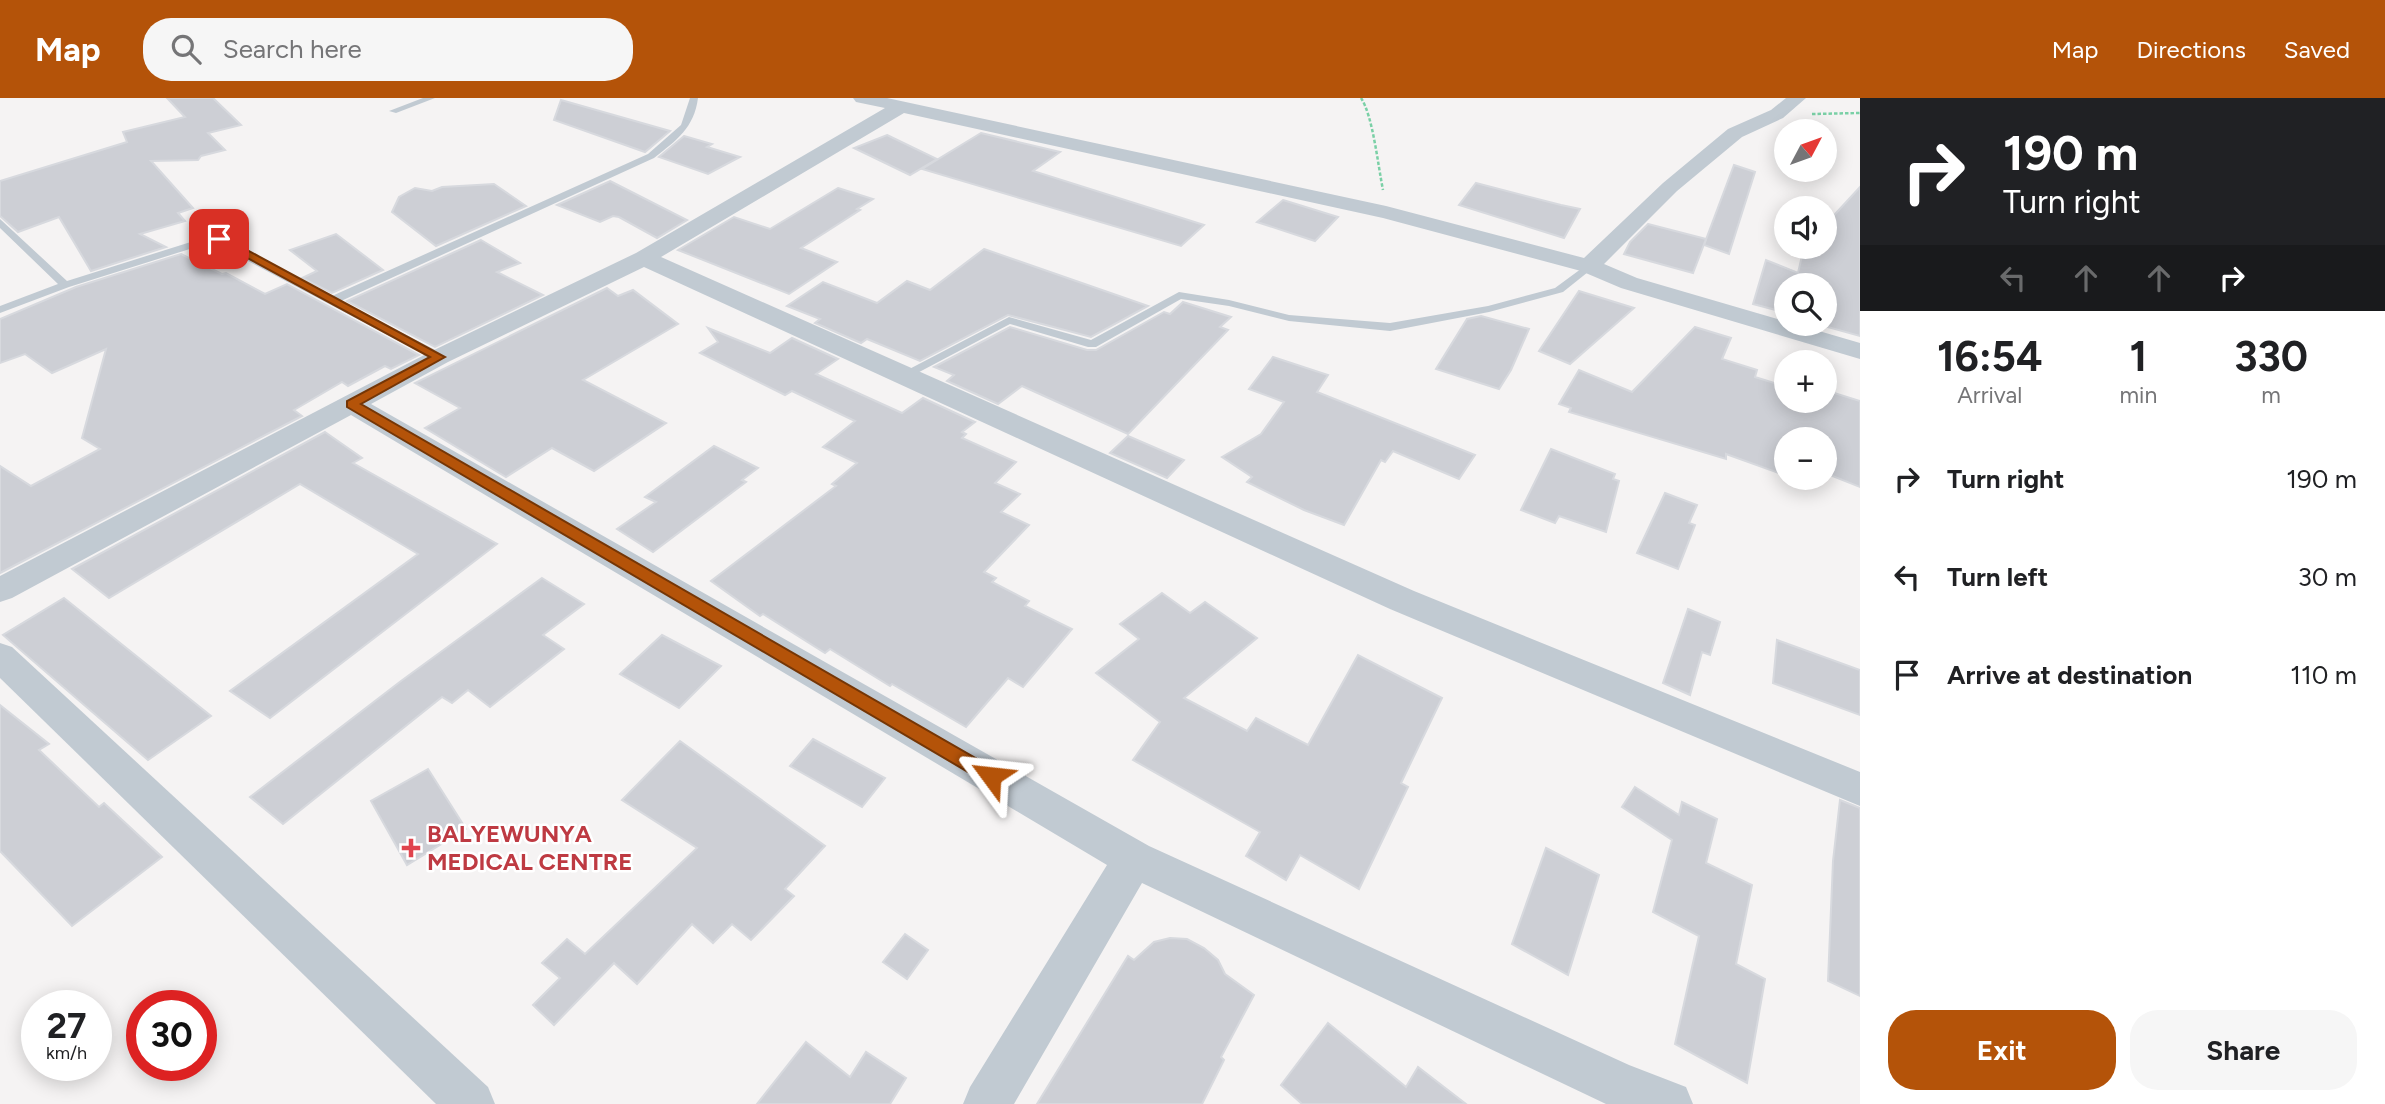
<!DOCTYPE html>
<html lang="en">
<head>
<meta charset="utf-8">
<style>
	body { margin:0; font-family:Figtree,sans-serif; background:#f6f6f6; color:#202124; height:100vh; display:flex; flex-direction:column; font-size:26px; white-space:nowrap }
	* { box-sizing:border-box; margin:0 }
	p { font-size:23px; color:#757577 }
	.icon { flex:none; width:38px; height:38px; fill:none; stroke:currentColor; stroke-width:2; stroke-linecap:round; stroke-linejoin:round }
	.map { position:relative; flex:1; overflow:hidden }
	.side { display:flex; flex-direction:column; background:#fff; width:525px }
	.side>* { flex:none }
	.banner { background:#202124; color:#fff; overflow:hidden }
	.needle { width:46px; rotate:49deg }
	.fabs { position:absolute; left:1774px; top:21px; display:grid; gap:14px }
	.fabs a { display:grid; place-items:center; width:63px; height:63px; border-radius:50%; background:#fff; box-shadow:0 4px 18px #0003; font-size:35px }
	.speed { position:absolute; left:21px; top:892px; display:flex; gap:14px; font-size:35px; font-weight:700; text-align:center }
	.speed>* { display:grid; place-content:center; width:91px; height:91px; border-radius:50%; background:#fff; box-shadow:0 4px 18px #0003; line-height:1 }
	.speed small { font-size:18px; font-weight:400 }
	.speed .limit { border:10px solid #d22; background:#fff; color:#111 }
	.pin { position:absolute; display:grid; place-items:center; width:60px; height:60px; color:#fff; margin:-30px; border-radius:14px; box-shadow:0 4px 10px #0006 }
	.me { position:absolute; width:77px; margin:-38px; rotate:300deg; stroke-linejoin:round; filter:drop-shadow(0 0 5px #0008) }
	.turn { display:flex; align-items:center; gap:24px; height:147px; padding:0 28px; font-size:32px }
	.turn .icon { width:91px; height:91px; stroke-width:2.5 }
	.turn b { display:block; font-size:49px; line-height:60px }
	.lanes { display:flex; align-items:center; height:66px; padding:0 28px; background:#0003; justify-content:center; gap:35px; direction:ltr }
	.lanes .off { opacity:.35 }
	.eta { display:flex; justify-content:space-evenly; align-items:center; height:119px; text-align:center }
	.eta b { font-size:42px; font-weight:700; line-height:49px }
	.primary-button { display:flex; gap:14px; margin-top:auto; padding:14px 28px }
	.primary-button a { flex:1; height:80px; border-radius:28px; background:#b45309; color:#fff; font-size:28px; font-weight:700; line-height:80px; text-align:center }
	.primary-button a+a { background:#f6f6f6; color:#202124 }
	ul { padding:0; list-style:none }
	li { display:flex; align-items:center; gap:21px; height:98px; padding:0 28px }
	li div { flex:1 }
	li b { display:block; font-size:26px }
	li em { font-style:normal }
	header { display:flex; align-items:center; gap:42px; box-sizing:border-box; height:98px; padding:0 35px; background:#b45309; color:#fff }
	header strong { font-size:33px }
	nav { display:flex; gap:38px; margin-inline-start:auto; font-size:24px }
	.search { width:490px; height:63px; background:#f6f6f6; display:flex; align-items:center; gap:18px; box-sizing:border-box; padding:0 24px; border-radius:28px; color:#757577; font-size:26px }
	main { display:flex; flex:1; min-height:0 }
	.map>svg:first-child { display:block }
	.building { fill:#cdcfd5; stroke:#d7d9de; stroke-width:2 }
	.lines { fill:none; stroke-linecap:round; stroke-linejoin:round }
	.path { stroke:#7ad0a6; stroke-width:2.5; stroke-dasharray:3.5 2; stroke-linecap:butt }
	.service { fill:#c1cad2; fill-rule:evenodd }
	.minor { fill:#c1cad2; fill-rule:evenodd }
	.route { fill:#b45309; stroke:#753606; stroke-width:2 }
	.health-dot { fill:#e0444e; stroke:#fff; stroke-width:2.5 }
	.labels { text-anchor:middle; stroke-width:5; stroke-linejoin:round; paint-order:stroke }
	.near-health-label { font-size:24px; font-weight:bold; fill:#be3a42; stroke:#fff; text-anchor:start }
</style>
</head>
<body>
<header>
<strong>Map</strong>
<div class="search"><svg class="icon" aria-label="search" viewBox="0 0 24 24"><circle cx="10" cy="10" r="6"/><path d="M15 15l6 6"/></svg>Search here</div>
<nav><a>Map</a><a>Directions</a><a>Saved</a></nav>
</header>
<main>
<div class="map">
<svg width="1860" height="1006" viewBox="0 0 1860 1006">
	<rect width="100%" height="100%" fill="#f5f3f3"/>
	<g class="building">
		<path d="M 167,0 L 213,0 L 241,27 L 208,35 L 225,52 L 201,58 L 198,62 L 151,63 L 193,110 L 178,115 L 185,123 L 140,136 L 166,149 L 91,173 L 59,119 L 18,134 L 0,118 L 0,83 L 127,44 L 123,34 L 185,19 Z"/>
		<path d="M 561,2 L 670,33 L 645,54 L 554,22 Z"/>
		<path d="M 981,35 L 1060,54 L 1033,73 L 1204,127 L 1181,148 L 922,71 Z"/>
		<path d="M 887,37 L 937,61 L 910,77 L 854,50 Z"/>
		<path d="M 684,38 L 712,46 L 707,49 L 740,59 L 708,76 L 659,59 Z"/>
		<path d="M 1734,67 L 1755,74 L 1729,156 L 1704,147 Z"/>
		<path d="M 610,83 L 687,122 L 657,140 L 619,119 L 613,118 L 600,124 L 557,107 Z"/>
		<path d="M 1476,85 L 1561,107 L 1580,111 L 1564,140 L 1459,107 Z"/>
		<path d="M 494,86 L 526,108 L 436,148 L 392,114 L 399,99 L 415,90 L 432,93 L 442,89 Z"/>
		<path d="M 1860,89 L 1860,238 L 1817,226 L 1825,226 L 1825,187 L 1787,187 L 1787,215 L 1753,206 L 1766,162 L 1798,175 L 1804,149 L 1825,149 L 1825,127 Z"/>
		<path d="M 838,90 L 873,101 L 857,111 L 860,112 L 801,150 L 837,164 L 789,196 L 678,152 L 734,119 L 770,131 Z"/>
		<path d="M 1283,102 L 1338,119 L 1315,143 L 1257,124 Z"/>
		<path d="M 1648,126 L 1706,141 L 1693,175 L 1624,156 L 1630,144 Z"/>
		<path d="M 336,136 L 383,172 L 332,195 L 302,180 L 317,173 L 290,152 Z"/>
		<path d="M 481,142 L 520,165 L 497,174 L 543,197 L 435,249 L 347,203 Z"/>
		<path d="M 984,151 L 1148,208 L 1091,239 L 1008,217 L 920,263 L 867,241 L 861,245 L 815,225 L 820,221 L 787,208 L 823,184 L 877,205 L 907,183 L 930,192 Z"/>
		<path d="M 181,156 L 222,176 L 226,175 L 265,196 L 287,186 L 419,257 L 391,271 L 385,268 L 348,288 L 342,284 L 294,312 L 302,318 L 0,475 L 0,368 L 31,388 L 100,351 L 82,340 L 106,251 L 52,275 L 25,256 L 0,265 L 0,221 L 76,189 Z"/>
		<path d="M 607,190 L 618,198 L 633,192 L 678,226 L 583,282 L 666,325 L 594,373 L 552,350 L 506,379 L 425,330 L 460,310 L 415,285 Z"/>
		<path d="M 1579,193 L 1634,210 L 1570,266 L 1539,253 Z"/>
		<path d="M 1183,204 L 1231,219 L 1220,229 L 1228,232 L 1128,336 L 1022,288 L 998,306 L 947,283 L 954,277 L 934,269 L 1010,229 L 1087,252 L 1096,252 L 1164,214 L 1170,216 Z"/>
		<path d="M 1481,218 L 1529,231 L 1511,272 L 1499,291 L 1436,271 L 1467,221 Z"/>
		<path d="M 1695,229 L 1731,240 L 1722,261 L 1757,272 L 1755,279 L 1787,289 L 1787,303 L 1825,303 L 1825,292 L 1860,303 L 1860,389 L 1825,375 L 1825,341 L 1787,341 L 1787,378 L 1726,356 L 1726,361 L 1569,314 L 1571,310 L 1559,306 L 1579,272 L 1632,294 Z"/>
		<path d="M 708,230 L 770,255 L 792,240 L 838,261 L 816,276 L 902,315 L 923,300 L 975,324 L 962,334 L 966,336 L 962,340 L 1016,364 L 995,385 L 1020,396 L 1001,414 L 1029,427 L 984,474 L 996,480 L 992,484 L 1029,503 L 1025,508 L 1072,531 L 1023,589 L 1008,580 L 966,629 L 892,586 L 890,588 L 830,551 L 825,555 L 763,516 L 760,518 L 711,483 L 836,388 L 832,386 L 857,365 L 823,349 L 855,323 L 792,293 L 785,297 L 700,255 L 718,244 Z"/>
		<path d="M 1273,259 L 1328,277 L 1317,294 L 1475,357 L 1459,381 L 1393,353 L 1385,364 L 1381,362 L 1344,427 L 1304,412 L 1247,384 L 1252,379 L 1222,359 L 1261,336 L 1284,304 L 1249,291 Z"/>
		<path d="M 325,334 L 362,360 L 353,365 L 497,446 L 270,620 L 230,593 L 418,456 L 300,386 L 109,500 L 72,471 Z"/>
		<path d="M 1128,338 L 1184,362 L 1167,380 L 1110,355 Z"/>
		<path d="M 714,348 L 758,370 L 742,382 L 746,384 L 653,454 L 617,431 L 656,404 L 645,399 Z"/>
		<path d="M 1551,351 L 1615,376 L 1613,381 L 1619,383 L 1606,434 L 1559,418 L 1555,425 L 1521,412 Z"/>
		<path d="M 1665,395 L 1697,407 L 1689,425 L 1695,427 L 1678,471 L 1637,455 Z"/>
		<path d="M 542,480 L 584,506 L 543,537 L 564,551 L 490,609 L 468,592 L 452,605 L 442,599 L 283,726 L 250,699 L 401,583 Z"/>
		<path d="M 1162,495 L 1190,515 L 1205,504 L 1257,540 L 1184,600 L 1247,633 L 1256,620 L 1308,647 L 1358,557 L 1442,600 L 1401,685 L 1408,689 L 1359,791 L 1300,757 L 1286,782 L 1246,758 L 1260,734 L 1133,662 L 1160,624 L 1096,575 L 1139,541 L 1120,526 Z"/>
		<path d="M 64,500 L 211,618 L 148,662 L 3,537 Z"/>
		<path d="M 1688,511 L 1720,524 L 1710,557 L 1702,554 L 1690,597 L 1663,585 Z"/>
		<path d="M 662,537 L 721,568 L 679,610 L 620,576 Z"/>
		<path d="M 1777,542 L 1860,572 L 1860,617 L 1773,585 Z"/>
		<path d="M 0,607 L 49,646 L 39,652 L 99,709 L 104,705 L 162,759 L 72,828 L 0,753 Z"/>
		<path d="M 813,641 L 885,680 L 862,709 L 790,668 Z"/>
		<path d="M 680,643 L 825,748 L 785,791 L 794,798 L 751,842 L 732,826 L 713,845 L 692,826 L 637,886 L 614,865 L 554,927 L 533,907 L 560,880 L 542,865 L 567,841 L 585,856 L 697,750 L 622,702 Z"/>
		<path d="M 428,671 L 466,731 L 407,767 L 371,703 Z"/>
		<path d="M 1635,689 L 1679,717 L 1682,704 L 1717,721 L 1706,765 L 1752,787 L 1736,866 L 1765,881 L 1747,985 L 1675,946 L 1699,838 L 1653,814 L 1672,742 L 1622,709 Z"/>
		<path d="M 1840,702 L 1860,710 L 1860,898 L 1828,883 L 1833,763 Z"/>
		<path d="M 1546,750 L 1599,777 L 1568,877 L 1512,846 Z"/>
		<path d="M 905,836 L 928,852 L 907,881 L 883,864 Z"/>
		<path d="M 1170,840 L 1187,841 L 1204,850 L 1218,862 L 1225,876 L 1254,897 L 1221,959 L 1224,962 L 1202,1006 L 1037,1006 L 1128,858 L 1134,862 L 1154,844 Z"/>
		<path d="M 1328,925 L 1406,989 L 1418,969 L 1466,1006 L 1302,1006 L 1281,987 Z"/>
		<path d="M 806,944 L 850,979 L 866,954 L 906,980 L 890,1006 L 757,1006 Z"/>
	</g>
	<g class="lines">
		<g class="path">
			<path d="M 1361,0 C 1373,18 1378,68 1383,92"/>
			<path d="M 1812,16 L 1860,15"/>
		</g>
		<g class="service">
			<path d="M 423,0 L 435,0 L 396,15 L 389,13 Z"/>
			<path d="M 690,0 L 698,0 C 694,30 677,42 654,60 L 341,203 L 443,256 L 443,262 L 435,262 L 212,144 L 69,189 L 0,215 L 0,208 L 58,186 L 0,130 L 0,121 L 67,183 L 213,137 L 332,198 L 648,56 L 681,27 Z"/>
			<path d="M 1589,165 L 1594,168 L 1593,170 L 1563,194 L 1489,214 L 1390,233 L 1289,223 L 1229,208 L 1181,201 L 1096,249 L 1088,249 L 1010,226 L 906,281 L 902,282 L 896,278 L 1009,219 L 1091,242 L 1179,194 L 1229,202 L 1289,217 L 1390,225 L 1488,208 L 1555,190 Z"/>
		</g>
		<g class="minor">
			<path d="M 853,0 L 887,0 L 1386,108 L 1584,160 L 1663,85 L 1728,31 L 1771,12 L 1786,0 L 1806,0 L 1783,20 L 1742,39 L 1677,93 L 1604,166 L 1637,180 L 1860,245 L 1860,261 L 1621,190 L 1581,173 L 1383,120 L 904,15 L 661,159 L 1414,493 L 1860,674 L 1860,708 L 1390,511 L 644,169 L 448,264 L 371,306 L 1149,748 L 1629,967 L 1686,989 L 1693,1006 L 1606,1006 L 1142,785 L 1014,1006 L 963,1006 L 970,989 L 1107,767 L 351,317 L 12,500 L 0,504 L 0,478 L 430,254 L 636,155 L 885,10 L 856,4 Z"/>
			<path d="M 0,545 L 12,549 L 488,989 L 495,1006 L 436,1006 L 0,580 Z"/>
		</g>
	</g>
	<path class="route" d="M 216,139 L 223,139 L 445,259 L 361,306 L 998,673 L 1001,678 L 998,684 L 991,686 L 985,684 L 347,309 L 347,303 L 430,259 L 216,143 Z"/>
	<path class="health-dot" d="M407.5 739.5h7v7h7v7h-7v7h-7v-7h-7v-7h7z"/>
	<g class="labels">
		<g class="near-health-label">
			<text x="427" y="744">BALYEWUNYA<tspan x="427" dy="28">MEDICAL CENTRE</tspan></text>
		</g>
	</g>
</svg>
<div class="fabs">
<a><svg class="needle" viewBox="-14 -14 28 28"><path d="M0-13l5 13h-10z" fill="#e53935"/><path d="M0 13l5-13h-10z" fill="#757577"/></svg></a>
<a><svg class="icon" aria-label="sound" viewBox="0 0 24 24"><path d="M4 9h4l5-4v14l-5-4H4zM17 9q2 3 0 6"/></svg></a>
<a><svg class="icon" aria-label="search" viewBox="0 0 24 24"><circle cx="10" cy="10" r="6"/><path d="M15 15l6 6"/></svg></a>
<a>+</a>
<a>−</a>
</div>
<div class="speed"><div>27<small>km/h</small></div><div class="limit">30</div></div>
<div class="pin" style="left:219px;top:141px;background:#d93025"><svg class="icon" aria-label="arrive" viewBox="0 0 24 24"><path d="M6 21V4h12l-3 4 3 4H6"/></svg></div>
<svg class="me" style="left:991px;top:678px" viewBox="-20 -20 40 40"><path d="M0-17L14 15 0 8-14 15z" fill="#b45309" stroke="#fff" stroke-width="4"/></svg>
</div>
<section class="side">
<div class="banner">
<div class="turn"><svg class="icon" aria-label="right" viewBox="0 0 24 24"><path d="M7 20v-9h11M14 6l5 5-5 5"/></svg><div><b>190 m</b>Turn right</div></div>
<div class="lanes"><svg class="icon off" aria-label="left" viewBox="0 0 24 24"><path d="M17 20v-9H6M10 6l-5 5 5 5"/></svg><svg class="icon off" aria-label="ahead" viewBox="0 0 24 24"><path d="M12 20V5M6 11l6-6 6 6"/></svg><svg class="icon off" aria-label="ahead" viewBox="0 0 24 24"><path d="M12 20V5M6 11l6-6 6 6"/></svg><svg class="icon" aria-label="right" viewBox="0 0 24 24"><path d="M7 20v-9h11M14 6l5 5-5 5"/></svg></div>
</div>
<div class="eta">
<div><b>16:54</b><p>Arrival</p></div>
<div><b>1</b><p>min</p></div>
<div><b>330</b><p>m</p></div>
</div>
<ul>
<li><svg class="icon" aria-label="right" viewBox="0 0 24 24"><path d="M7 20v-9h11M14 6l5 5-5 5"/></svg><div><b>Turn right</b></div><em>190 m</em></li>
<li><svg class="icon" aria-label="left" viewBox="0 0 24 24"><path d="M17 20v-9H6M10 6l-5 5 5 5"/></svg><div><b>Turn left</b></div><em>30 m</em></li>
<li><svg class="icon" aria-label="arrive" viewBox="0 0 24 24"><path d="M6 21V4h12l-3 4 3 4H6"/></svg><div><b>Arrive at destination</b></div><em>110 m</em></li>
</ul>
<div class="primary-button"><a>Exit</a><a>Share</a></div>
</section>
</main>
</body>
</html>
